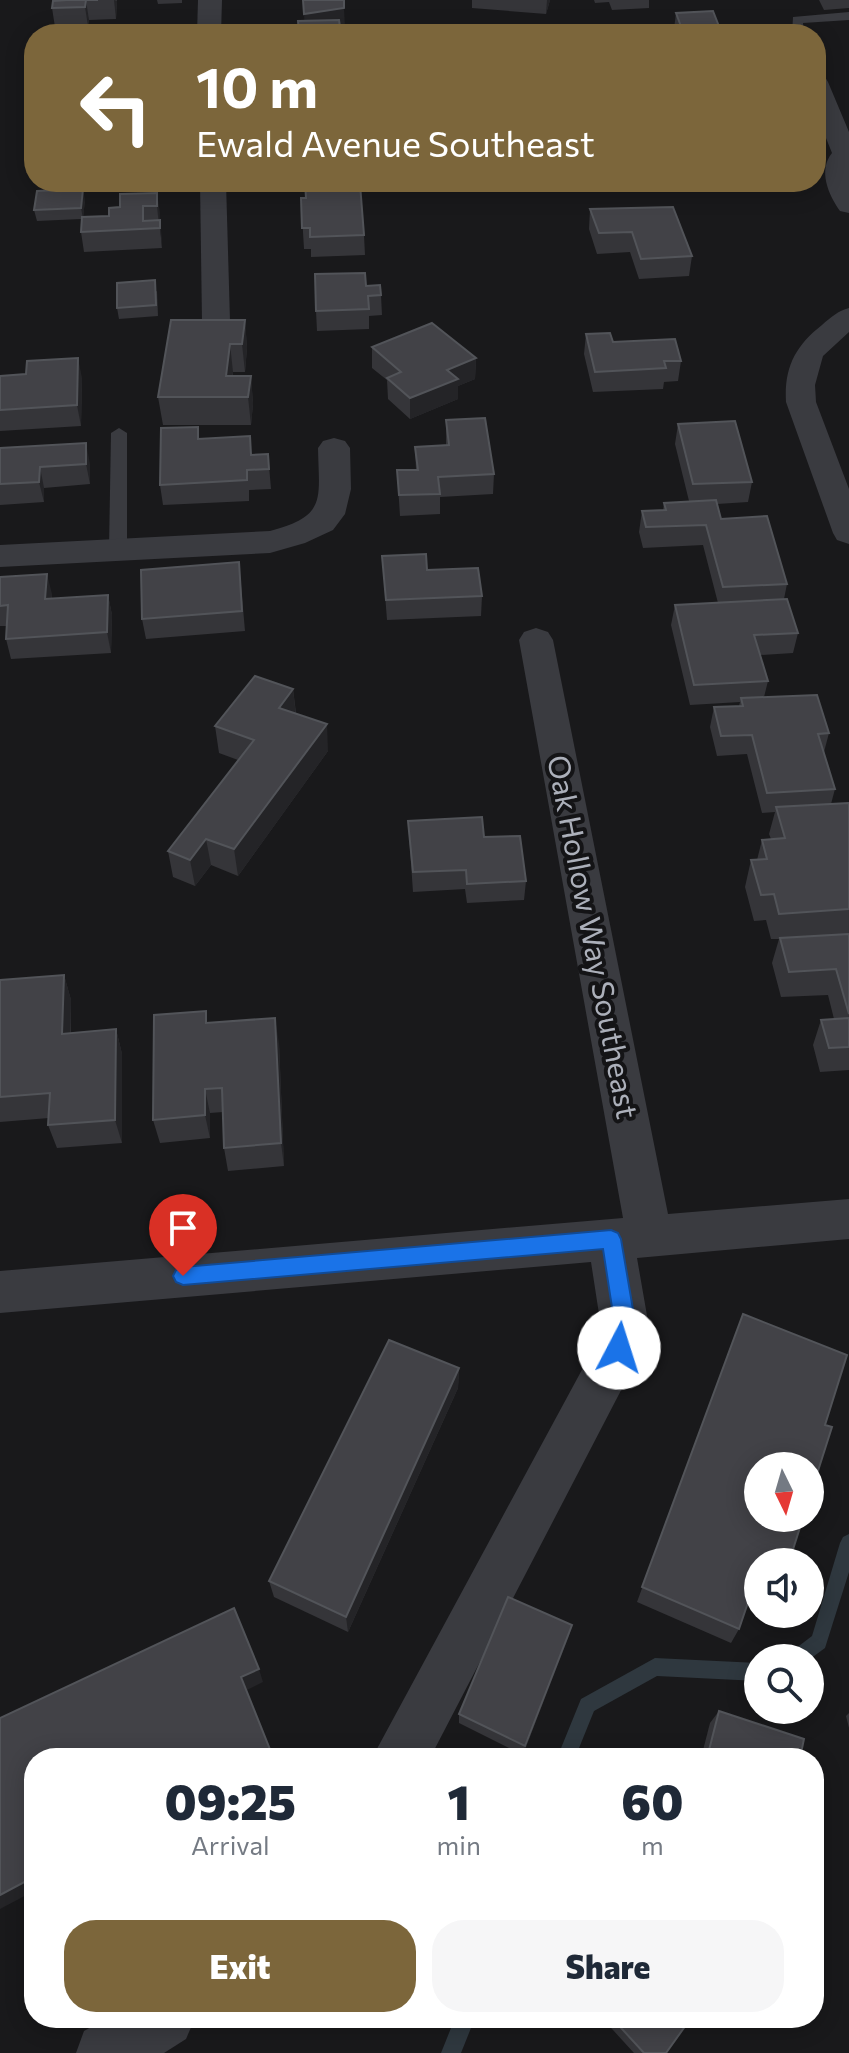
<!DOCTYPE html>
<html lang="en">
<head>
<meta charset="utf-8">
<style>
	body { margin:0; font-family:Commissioner,sans-serif; background:#f6f6f7; color:#1f2937; height:100vh; display:flex; flex-direction:column; font-size:30px; white-space:nowrap }
	* { box-sizing:border-box; margin:0 }
	p { font-size:26px; color:#747a83 }
	.icon { flex:none; width:44px; height:44px; fill:none; stroke:currentColor; stroke-width:2; stroke-linecap:round; stroke-linejoin:round }
	.map { position:relative; flex:1; overflow:hidden }
	.panel { position:absolute; left:24px; top:1748px; width:800px; height:280px; display:flex; flex-direction:column; background:#fff; border-radius:32px; box-shadow:0 4px 20px #0003 }
	.panel>* { flex:none }
	.guide { position:absolute; left:24px; top:24px; width:802px; height:168px; border-radius:32px; box-shadow:0 4px 20px #0003; background:#7c663b; color:#fff; overflow:hidden }
	.needle { width:52px; rotate:175deg }
	.controls { position:absolute; left:744px; top:1452px; display:grid; gap:16px }
	.controls a { display:grid; place-items:center; width:80px; height:80px; border-radius:50%; background:#fff; box-shadow:0 4px 20px #0003; font-size:40px }
	.pin { position:absolute; display:grid; place-items:center; width:68px; height:68px; color:#fff; margin:-82px -34px; border-radius:50% 50% 50% 0; rotate:-45deg; box-shadow:0 0 8px #0007 }
	.pin .icon { rotate:45deg }
	.me { position:absolute; width:88px; margin:-44px; rotate:5deg; stroke-linejoin:round; filter:drop-shadow(0 0 6px #0008) }
	.turn { display:flex; align-items:center; gap:28px; height:168px; padding:0 40px; font-size:36px }
	.turn .icon { width:104px; height:104px; stroke-width:2.5 }
	.turn b { display:block; font-size:56px; line-height:68px }
	.eta { display:flex; justify-content:space-evenly; align-items:center; height:136px; text-align:center }
	.eta b { font-size:48px; font-weight:800; line-height:56px }
	.cta { display:flex; gap:16px; margin-top:auto; padding:16px 40px }
	.cta a { flex:1; height:92px; border-radius:32px; background:#7c663b; color:#fff; font-size:32px; font-weight:800; line-height:92px; text-align:center }
	.cta a+a { background:#f6f6f7; color:#1f2937 }
	.map>svg:first-child { display:block }
	.lines { fill:none; stroke-linecap:round; stroke-linejoin:round }
	.stream { fill:#2f383f; fill-rule:evenodd }
	.lane { fill:#3a3b40; fill-rule:evenodd }
	.street { fill:#3a3b40; fill-rule:evenodd }
	.wall { fill:#353539 }
	.shaded-wall { fill:#242427 }
	.building { fill:#424247; stroke:#525459; stroke-width:2 }
	.route { fill:#1a73e8; stroke:#114b97; stroke-width:2 }
	.labels { text-anchor:middle; stroke-width:8; stroke-linejoin:round; paint-order:stroke }
	.street-label { font-size:30px; fill:#acb0ba; stroke:#141416 }
</style>
</head>
<body>
<div class="map">
<svg width="849" height="2053" viewBox="0 0 849 2053">
	<rect width="100%" height="100%" fill="#19191b"/>
	<g class="lines">
		<g class="stream">
			<path d="M 849,1534 L 849,1572 L 825,1648 L 810,1659 L 788,1658 L 791,1652 L 812,1636 L 840,1543 L 843,1537 Z"/>
			<path d="M 655,1658 L 758,1663 L 758,1681 L 657,1676 L 594,1711 L 575,1758 L 557,1758 L 581,1699 Z"/>
			<path d="M 455,2018 L 475,2018 L 461,2053 L 441,2053 Z"/>
		</g>
		<g class="lane">
			<path d="M 849,12 L 849,20 L 803,23 L 804,34 L 792,34 L 793,17 Z"/>
			<path d="M 119,428 L 127,433 L 127,549 L 118,555 L 109,549 L 111,433 Z"/>
		</g>
		<g class="street">
			<path d="M 198,0 L 222,0 L 221,34 L 197,34 Z"/>
			<path d="M 816,75 L 825,77 L 828,82 L 849,132 L 849,213 L 840,211 C 828,194 818,170 832,153 L 816,113 Z"/>
			<path d="M 200,182 L 226,182 L 230,321 L 226,327 L 216,330 L 206,327 L 202,321 Z"/>
			<path d="M 849,308 L 849,332 L 823,356 L 815,385 L 816,402 L 849,489 L 849,544 L 837,540 L 833,533 L 786,402 C 784,368 795,346 822,325 C 831,317 838,311 849,308 Z"/>
			<path d="M 334,438 L 345,441 L 350,448 L 351,489 L 345,514 L 333,530 L 305,543 L 270,553 L 0,567 L 0,545 L 270,531 C 327,516 319,500 318,448 L 323,441 Z"/>
			<path d="M 536,628 L 548,632 L 553,640 L 668,1214 L 849,1199 L 849,1239 L 637,1258 L 649,1327 L 643,1348 L 430,1758 L 372,1758 L 597,1342 L 601,1327 L 591,1262 L 0,1313 L 0,1271 L 623,1218 L 519,640 L 524,632 Z"/>
			<path d="M 107,2018 L 195,2018 L 186,2039 L 164,2053 L 76,2053 L 84,2031 Z"/>
		</g>
	</g>
	<g class="wall">
		<path d="M 67,0 L 117,0 L 116,19 L 89,20 L 88,26 L 55,27 L 52,8 Z"/>
		<path d="M 157,0 L 182,0 L 182,3 L 158,4 Z"/>
		<path d="M 472,0 L 550,0 L 546,14 L 472,8 Z"/>
		<path d="M 594,0 L 649,0 L 649,8 L 612,10 L 609,2 L 595,3 Z"/>
		<path d="M 819,0 L 849,0 L 849,8 L 824,10 Z"/>
		<path d="M 676,13 L 722,34 L 666,34 L 667,30 L 674,29 Z"/>
		<path d="M 125,182 L 168,182 L 168,188 L 127,190 Z"/>
		<path d="M 157,193 L 162,248 L 84,252 L 81,232 L 81,219 L 37,221 L 34,210 L 85,200 L 83,217 L 109,216 L 120,207 Z"/>
		<path d="M 301,198 L 306,198 L 364,235 L 365,255 L 311,257 L 311,249 L 304,249 Z"/>
		<path d="M 590,209 L 692,256 L 689,276 L 639,279 L 630,252 L 597,254 L 589,229 Z"/>
		<path d="M 366,286 L 381,295 L 382,315 L 369,316 L 369,329 L 317,331 L 316,311 Z"/>
		<path d="M 157,291 L 158,316 L 119,319 L 117,308 Z"/>
		<path d="M 245,320 L 247,348 L 245,372 L 233,372 L 233,376 L 251,376 L 253,404 L 251,425 L 163,425 L 158,397 Z"/>
		<path d="M 586,334 L 613,342 L 681,361 L 678,381 L 664,382 L 663,389 L 593,392 L 584,354 Z"/>
		<path d="M 372,347 L 476,358 L 475,379 L 458,386 L 458,399 L 410,419 L 388,399 L 387,380 L 372,368 Z"/>
		<path d="M 0,376 L 82,378 L 81,426 L 0,431 Z"/>
		<path d="M 446,420 L 494,474 L 493,494 L 440,497 L 440,514 L 400,516 L 397,470 L 416,470 L 415,447 L 446,445 Z"/>
		<path d="M 678,424 L 752,482 L 748,502 L 717,504 L 721,519 L 787,584 L 784,599 L 798,633 L 793,653 L 760,655 L 768,681 L 764,697 L 829,733 L 824,752 L 835,789 L 831,804 L 849,803 L 849,1070 L 820,1072 L 813,1045 L 821,1020 L 834,1019 L 828,995 L 781,997 L 772,963 L 779,939 L 771,939 L 766,920 L 754,921 L 745,887 L 751,860 L 757,860 L 762,840 L 771,839 L 769,834 L 775,812 L 762,813 L 747,754 L 717,756 L 710,727 L 714,707 L 739,706 L 740,702 L 690,705 L 671,625 L 675,605 L 718,603 L 703,545 L 643,548 L 639,532 L 642,511 L 663,510 L 664,503 L 689,501 L 675,444 Z"/>
		<path d="M 199,438 L 252,455 L 268,454 L 271,489 L 249,490 L 249,501 L 163,505 L 160,485 Z"/>
		<path d="M 0,448 L 90,464 L 90,484 L 44,488 L 44,502 L 0,505 Z"/>
		<path d="M 382,556 L 427,570 L 482,596 L 481,616 L 387,620 Z"/>
		<path d="M 239,562 L 245,631 L 146,639 L 142,619 Z"/>
		<path d="M 0,577 L 52,594 L 52,599 L 108,595 L 112,615 L 111,653 L 11,659 L 6,639 L 7,626 L 0,626 Z"/>
		<path d="M 293,689 L 296,713 L 328,751 L 238,876 L 211,865 L 195,886 L 173,877 L 168,851 L 238,760 L 219,753 L 215,726 Z"/>
		<path d="M 408,821 L 484,837 L 526,881 L 524,900 L 467,903 L 465,889 L 413,892 Z"/>
		<path d="M 64,975 L 71,1000 L 71,1033 L 116,1029 L 122,1054 L 122,1143 L 57,1148 L 48,1125 L 49,1118 L 0,1122 L 0,980 Z"/>
		<path d="M 208,1023 L 279,1043 L 284,1166 L 228,1171 L 224,1148 L 223,1112 L 210,1113 L 210,1138 L 160,1143 L 153,1120 Z"/>
		<path d="M 743,1314 L 758,1562 L 758,1581 L 756,1580 L 739,1629 L 731,1643 L 637,1602 Z"/>
		<path d="M 459,1368 L 458,1388 L 348,1632 L 274,1597 L 269,1581 Z"/>
		<path d="M 572,1625 L 523,1755 L 459,1723 L 459,1714 Z"/>
		<path d="M 719,1711 L 800,1758 L 701,1758 L 710,1723 Z"/>
		<path d="M 849,1713 L 849,1728 L 846,1716 Z"/>
		<path d="M 602,2018 L 691,2018 L 666,2053 L 634,2053 Z"/>
	</g>
	<g class="shaded-wall">
		<path d="M 86,0 L 89,20 L 88,26 L 85,7 Z"/>
		<path d="M 114,0 L 117,1 L 116,19 Z"/>
		<path d="M 547,0 L 550,0 L 546,14 Z"/>
		<path d="M 344,8 L 345,28 L 305,33 L 304,14 Z"/>
		<path d="M 83,189 L 85,200 L 83,219 L 81,208 Z"/>
		<path d="M 157,193 L 160,213 L 159,226 L 157,206 Z"/>
		<path d="M 160,220 L 162,240 L 162,248 L 160,228 Z"/>
		<path d="M 245,320 L 247,348 L 245,372 L 242,344 Z"/>
		<path d="M 230,344 L 233,372 L 230,397 L 226,376 Z"/>
		<path d="M 78,358 L 82,378 L 81,426 L 77,405 Z"/>
		<path d="M 476,358 L 475,379 L 458,386 L 458,399 L 410,419 L 410,398 L 447,370 Z"/>
		<path d="M 251,376 L 253,404 L 251,425 L 248,397 Z"/>
		<path d="M 86,443 L 90,464 L 90,484 L 86,464 Z"/>
		<path d="M 40,467 L 44,488 L 44,502 L 39,482 Z"/>
		<path d="M 47,574 L 52,594 L 50,620 L 45,599 Z"/>
		<path d="M 108,595 L 112,615 L 111,653 L 107,632 Z"/>
		<path d="M 293,689 L 296,716 L 279,708 Z"/>
		<path d="M 327,724 L 328,751 L 238,876 L 234,849 Z"/>
		<path d="M 206,839 L 211,865 L 195,886 L 190,860 Z"/>
		<path d="M 64,975 L 71,1000 L 70,1058 L 62,1034 Z"/>
		<path d="M 275,1018 L 279,1043 L 284,1166 L 281,1143 Z"/>
		<path d="M 116,1029 L 122,1054 L 122,1143 L 115,1120 Z"/>
		<path d="M 205,1089 L 210,1113 L 210,1138 L 205,1115 Z"/>
		<path d="M 459,1368 L 458,1388 L 348,1632 L 346,1617 Z"/>
		<path d="M 572,1625 L 569,1636 L 523,1755 L 525,1746 Z"/>
		<path d="M 259,1669 L 263,1682 L 247,1690 L 241,1677 Z"/>
		<path d="M 34,1877 L 34,1891 L 0,1909 L 0,1895 Z"/>
	</g>
	<g class="building">
		<path d="M 67,0 L 98,0 L 86,0 L 85,7 L 52,8 L 53,1 Z"/>
		<path d="M 303,0 L 344,0 L 344,8 L 304,14 Z"/>
		<path d="M 713,11 L 722,34 L 669,34 L 667,30 L 682,29 L 676,13 Z"/>
		<path d="M 339,20 L 341,34 L 299,34 L 298,21 Z"/>
		<path d="M 130,25 L 129,34 L 91,34 L 91,27 Z"/>
		<path d="M 305,182 L 345,182 L 345,185 L 360,184 L 364,235 L 310,237 L 310,228 L 302,228 L 301,198 L 306,198 Z"/>
		<path d="M 83,189 L 81,208 L 34,210 L 37,191 Z"/>
		<path d="M 157,193 L 157,206 L 143,206 L 143,221 L 160,220 L 160,228 L 81,232 L 82,217 L 109,216 L 109,208 L 120,207 L 120,194 Z"/>
		<path d="M 673,207 L 692,256 L 641,259 L 632,232 L 599,233 L 590,209 Z"/>
		<path d="M 365,273 L 366,286 L 380,285 L 381,295 L 368,296 L 369,309 L 316,311 L 315,274 Z"/>
		<path d="M 155,280 L 156,305 L 117,308 L 117,283 Z"/>
		<path d="M 171,320 L 245,320 L 242,344 L 230,344 L 226,376 L 251,376 L 248,397 L 158,397 Z"/>
		<path d="M 432,323 L 476,358 L 447,370 L 458,379 L 410,398 L 387,378 L 401,372 L 372,347 Z"/>
		<path d="M 610,333 L 613,342 L 675,339 L 681,361 L 664,361 L 666,368 L 595,372 L 586,334 Z"/>
		<path d="M 78,358 L 77,405 L 0,410 L 0,376 L 26,374 L 27,361 Z"/>
		<path d="M 485,418 L 494,474 L 438,477 L 440,494 L 399,495 L 397,470 L 418,470 L 415,447 L 449,445 L 446,420 Z"/>
		<path d="M 735,421 L 752,482 L 693,484 L 678,424 Z"/>
		<path d="M 198,427 L 198,439 L 250,436 L 251,455 L 268,454 L 269,469 L 247,470 L 247,480 L 160,485 L 161,428 Z"/>
		<path d="M 86,443 L 86,464 L 40,467 L 39,482 L 0,484 L 0,448 Z"/>
		<path d="M 716,500 L 721,519 L 767,516 L 787,584 L 723,587 L 706,525 L 646,527 L 642,511 L 666,510 L 664,503 Z"/>
		<path d="M 426,554 L 427,570 L 478,568 L 482,596 L 386,600 L 382,556 Z"/>
		<path d="M 239,562 L 242,611 L 142,619 L 141,570 Z"/>
		<path d="M 47,574 L 45,599 L 108,595 L 107,632 L 6,639 L 8,605 L 0,606 L 0,577 Z"/>
		<path d="M 787,599 L 798,633 L 754,635 L 768,681 L 694,685 L 675,605 Z"/>
		<path d="M 255,676 L 293,689 L 279,708 L 327,724 L 234,849 L 206,839 L 190,860 L 168,851 L 254,740 L 215,726 Z"/>
		<path d="M 817,695 L 829,733 L 818,734 L 835,789 L 767,793 L 752,735 L 721,736 L 714,707 L 743,706 L 741,698 Z"/>
		<path d="M 849,803 L 849,909 L 779,914 L 774,894 L 761,895 L 751,860 L 767,859 L 762,840 L 785,838 L 776,807 Z"/>
		<path d="M 482,817 L 484,837 L 520,836 L 526,881 L 467,884 L 466,870 L 413,872 L 408,821 Z"/>
		<path d="M 849,934 L 849,1014 L 836,969 L 789,972 L 780,938 Z"/>
		<path d="M 64,975 L 62,1034 L 116,1029 L 115,1120 L 48,1125 L 50,1093 L 0,1097 L 0,980 Z"/>
		<path d="M 206,1011 L 206,1023 L 275,1018 L 281,1143 L 224,1148 L 222,1088 L 205,1089 L 205,1115 L 153,1120 L 154,1015 Z"/>
		<path d="M 849,1018 L 849,1047 L 829,1048 L 821,1020 Z"/>
		<path d="M 743,1314 L 847,1355 L 825,1425 L 832,1427 L 810,1496 L 810,1466 L 758,1466 L 758,1518 L 803,1518 L 789,1562 L 758,1562 L 758,1573 L 739,1629 L 642,1587 Z"/>
		<path d="M 389,1340 L 459,1368 L 346,1617 L 269,1581 Z"/>
		<path d="M 508,1597 L 572,1625 L 525,1746 L 459,1714 Z"/>
		<path d="M 234,1608 L 259,1669 L 241,1677 L 273,1757 L 270,1758 L 34,1758 L 34,1877 L 0,1895 L 0,1718 Z"/>
		<path d="M 719,1711 L 804,1739 L 800,1758 L 707,1758 Z"/>
		<path d="M 612,2018 L 691,2018 L 666,2053 L 644,2053 Z"/>
	</g>
	<path class="route" d="M 611,1230 L 618,1233 L 621,1239 L 636,1327 L 627,1354 L 619,1357 L 612,1354 L 609,1348 L 615,1327 L 603,1249 L 183,1285 L 176,1282 L 173,1276 L 176,1270 L 183,1267 Z"/>
	<g class="labels">
		<g class="street-label">
			<text transform="translate(592 937) rotate(79)" y="10">Oak Hollow Way Southeast</text>
		</g>
	</g>
</svg>
<div class="controls">
<a><svg class="needle" viewBox="-14 -14 28 28"><path d="M0-13l5 13h-10z" fill="#e53935"/><path d="M0 13l5-13h-10z" fill="#747a83"/></svg></a>
<a><svg class="icon" aria-label="sound" viewBox="0 0 24 24"><path d="M4 9h4l5-4v14l-5-4H4zM17 9q2 3 0 6"/></svg></a>
<a><svg class="icon" aria-label="search" viewBox="0 0 24 24"><circle cx="10" cy="10" r="6"/><path d="M15 15l6 6"/></svg></a>
</div>
<div class="pin" style="left:183px;top:1276px;background:#d93025"><svg class="icon" aria-label="arrive" viewBox="0 0 24 24"><path d="M6 21V4h12l-3 4 3 4H6"/></svg></div>
<svg class="me" style="left:619px;top:1348px" viewBox="-20 -20 40 40"><circle r="19" fill="#fff"/><path d="M0-13L10 11 0 6-10 11z" fill="#1a73e8"/></svg>
<div class="guide">
<div class="turn"><svg class="icon" aria-label="left" viewBox="0 0 24 24"><path d="M17 20v-9H6M10 6l-5 5 5 5"/></svg><div><b>10 m</b>Ewald Avenue Southeast</div></div>
</div>
<section class="panel">
<div class="eta">
<div><b>09:25</b><p>Arrival</p></div>
<div><b>1</b><p>min</p></div>
<div><b>60</b><p>m</p></div>
</div>
<div class="cta"><a>Exit</a><a>Share</a></div>
</section>
</div>
</body>
</html>
